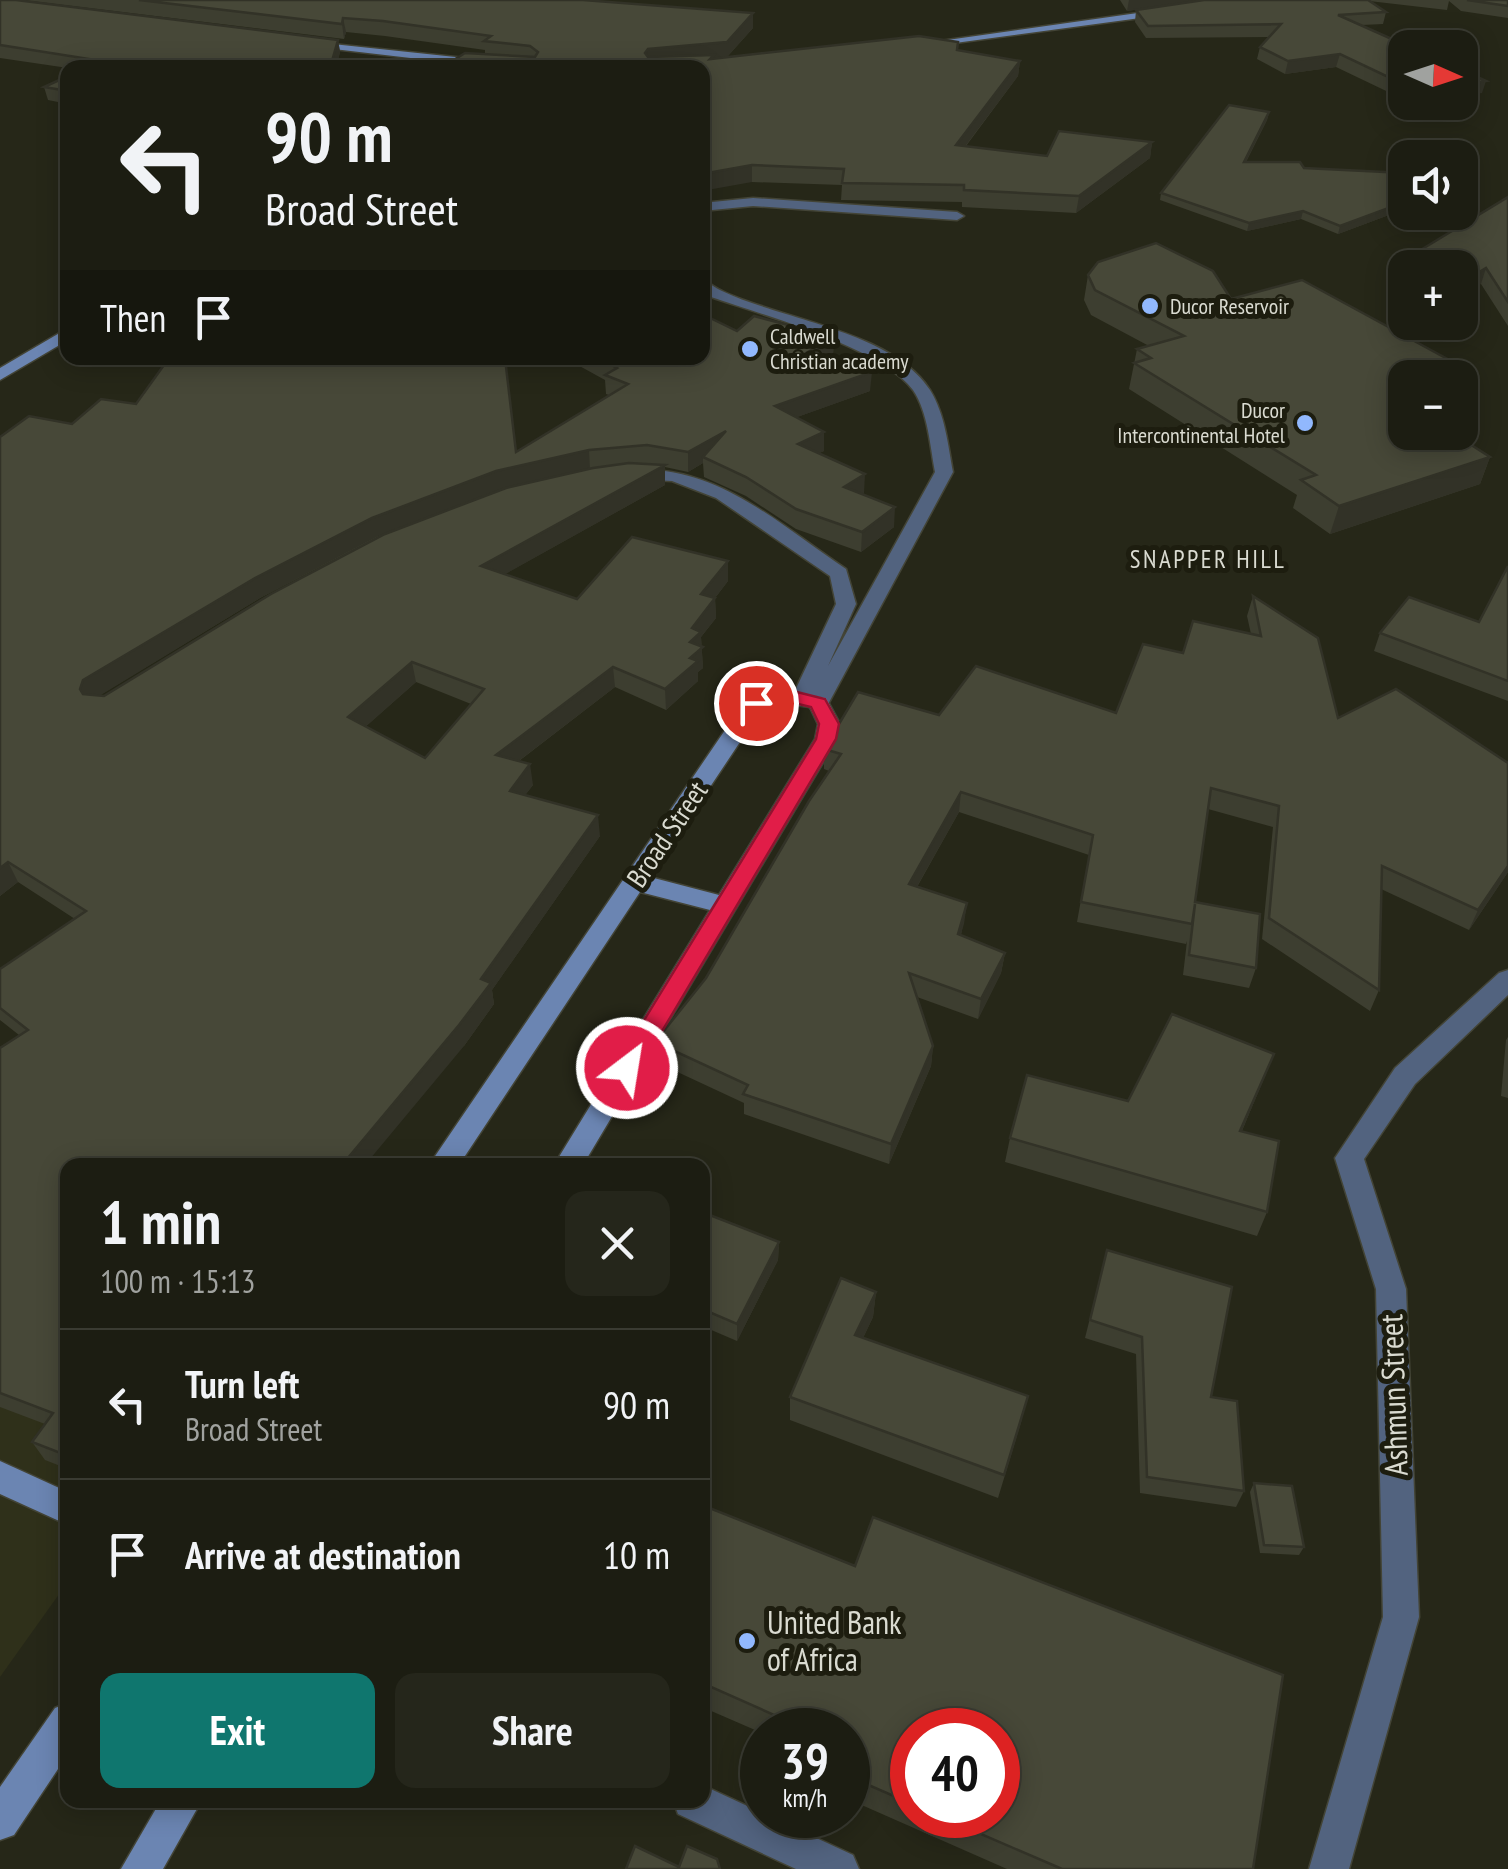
<!DOCTYPE html>
<html lang="en">
<head>
<meta charset="utf-8">
<style>
	body { margin:0; font-family:"PT Sans Narrow",sans-serif; background:#25261b; color:#f1f3f6; height:100vh; display:flex; flex-direction:column; font-size:38px; white-space:nowrap }
	* { box-sizing:border-box; margin:0 }
	p { font-size:32px; color:#a0a29f }
	.icon { flex:none; width:55px; height:55px; fill:none; stroke:currentColor; stroke-width:2; stroke-linecap:round; stroke-linejoin:round }
	.map { position:relative; flex:1; overflow:hidden }
	.panel { position:absolute; left:60px; top:1158px; width:650px; height:650px; display:flex; flex-direction:column; background:#1c1d12; border-radius:20px; box-shadow:0 5px 25px #0003,0 0 0 2px #3a3b32 }
	.panel>* { flex:none }
	.banner { position:absolute; left:60px; top:60px; width:650px; height:305px; border-radius:20px; box-shadow:0 5px 25px #0003,0 0 0 2px #3a3b32; background:#1c1d12; color:#f1f3f6; overflow:hidden }
	.needle { width:65px; rotate:93deg }
	.controls { position:absolute; left:1388px; top:30px; display:grid; gap:20px }
	.controls a { display:grid; place-items:center; width:90px; height:90px; border-radius:20px; background:#1c1d12; box-shadow:0 5px 25px #0003,0 0 0 2px #3a3b32; font-size:50px }
	.speed { position:absolute; left:740px; top:1708px; display:flex; gap:20px; font-size:50px; font-weight:700; text-align:center }
	.speed>* { display:grid; place-content:center; width:130px; height:130px; border-radius:50%; background:#1c1d12; box-shadow:0 5px 25px #0003,0 0 0 2px #3a3b32; line-height:1 }
	.speed small { font-size:25px; font-weight:400 }
	.speed .limit { border:15px solid #d22; background:#fff; color:#111 }
	.pin { position:absolute; display:grid; place-items:center; width:85px; height:85px; color:#fff; margin:-42px; border:5px solid #fff; border-radius:50%; box-shadow:0 2px 10px #0007 }
	.me { position:absolute; width:110px; margin:-55px; rotate:31deg; stroke-linejoin:round; filter:drop-shadow(0 0 8px #0008) }
	.turn { display:flex; align-items:center; gap:35px; height:210px; padding:0 40px; font-size:45px }
	.turn .icon { width:130px; height:130px; stroke-width:2.5 }
	.turn b { display:block; font-size:70px; line-height:85px }
	.then { display:flex; align-items:center; height:95px; padding:0 40px; background:#0003; gap:20px; font-size:38px }
	.round { display:grid; place-items:center; flex:none; width:105px; height:105px; border-radius:20px; background:#25261b }
	.overview { display:flex; align-items:center; justify-content:space-between; height:170px; padding:0 40px }
	h1 { font-size:60px; font-weight:700; line-height:75px }
	.cta { display:flex; gap:20px; margin-top:auto; padding:20px 40px }
	.cta a { flex:1; height:115px; border-radius:20px; background:#0f766e; color:#fff; font-size:40px; font-weight:700; line-height:115px; text-align:center }
	.cta a+a { background:#25261b; color:#f1f3f6 }
	ul { padding:0; list-style:none }
	li { display:flex; align-items:center; gap:30px; height:150px; padding:0 40px; border-top:2px solid #3a3b32 }
	li div { flex:1 }
	li b { display:block; font-size:38px }
	li em { font-style:normal }
	.map>svg:first-child { display:block }
	.built { fill:#2f301a }
	.lines { fill:none; stroke-linecap:round; stroke-linejoin:round }
	.street-casing { stroke:#434436; stroke-width:3 }
	.secondary-casing { stroke:#434436; stroke-width:3 }
	.street { fill:#52637f; fill-rule:evenodd }
	.secondary { fill:#6b85b2; fill-rule:evenodd }
	.wall { fill:#3d3e30; fill-rule:evenodd }
	.shaded-wall { fill:#323227 }
	.building { fill:#474838; stroke:#323227; stroke-width:2.5; fill-rule:evenodd }
	.route { fill:#e11d48; stroke:#92132f; stroke-width:2.5 }
	.poi-dot { fill:#91b8fd; stroke:#1d1d0f; stroke-width:4 }
	.labels { text-anchor:middle; stroke-width:10; stroke-linejoin:round; paint-order:stroke }
	.far-poi-label { font-size:22px; fill:#dadbd1; stroke:#1d1d0f; text-anchor:start }
	.far-neighbourhood-label { font-size:25px; letter-spacing:2.5px; fill:#dadbd1; stroke:#1d1d0f }
	.street-label { font-size:28px; fill:#dadbd1; stroke:#1d1d0f }
	.near-street-label { font-size:32px; fill:#dadbd1; stroke:#1d1d0f }
	.near-poi-label { font-size:32px; fill:#dadbd1; stroke:#1d1d0f; text-anchor:start }
</style>
</head>
<body>
<div class="map">
<svg width="1508" height="1869" viewBox="0 0 1508 1869">
	<rect width="100%" height="100%" fill="#262718"/>
	<path class="built" d="M 0,1119 L 68,1165 L 67,1583 L 0,1677 Z"/>
	<g class="lines">
		<g class="street-casing">
			<g id="street">
				<path d="M 753,198 L 957,212 L 964,216 L 957,220 L 753,206 L 702,211 L 702,203 Z"/>
				<path d="M 702,280 C 710,283 715,288 722,291 C 782,320 892,331 930,390 C 945,414 948,445 953,472 L 826,708 L 810,708 L 808,702 L 795,702 L 792,697 L 836,604 L 830,576 L 716,498 L 672,481 L 632,479 L 623,474 C 632,467 641,469 652,470 C 726,473 787,530 846,569 L 856,604 L 828,666 L 935,472 C 930,446 928,412 913,390 C 881,347 763,315 711,297 L 702,291 Z"/>
				<path d="M 1508,970 L 1508,995 L 1415,1084 L 1364,1159 L 1406,1289 L 1419,1617 L 1349,1869 L 1309,1869 L 1383,1617 L 1376,1289 L 1335,1158 L 1395,1068 L 1499,973 Z"/>
				<path d="M 702,1785 L 853,1855 L 859,1869 L 796,1869 L 678,1814 L 673,1800 L 702,1800 Z"/>
			</g>
		</g>
		<g class="secondary-casing">
			<g id="secondary">
				<path d="M 1166,9 L 1170,14 L 918,48 L 912,45 Z"/>
				<path d="M 304,41 L 531,65 L 536,68 L 496,68 L 308,46 Z"/>
				<path d="M 68,328 L 68,340 L 0,380 L 0,368 Z"/>
				<path d="M 779,690 L 826,698 L 840,724 L 837,739 L 583,1165 L 554,1165 L 710,910 L 640,892 L 459,1165 L 429,1165 L 738,711 L 754,698 ZM 779,703 L 810,707 L 818,724 L 815,739 L 719,895 L 650,877 L 754,721 Z"/>
				<path d="M 0,1461 L 68,1492 L 68,1525 L 0,1494 Z"/>
				<path d="M 68,1703 L 68,1754 L 14,1835 L 0,1840 L 0,1787 L 55,1708 Z"/>
				<path d="M 161,1800 L 202,1800 L 163,1869 L 121,1869 Z"/>
			</g>
		</g>
		<use href="#street" class="street"/>
		<use href="#secondary" class="secondary"/>
	</g>
	<g class="wall">
		<path d="M 0,0 L 338,40 L 340,52 L 336,68 L 68,68 L 0,58 Z"/>
		<path d="M 23,0 L 583,0 L 753,28 L 727,57 L 714,59 L 957,50 L 1020,61 L 1018,76 L 966,146 L 1047,156 L 1152,142 L 1150,158 L 1076,213 L 962,207 L 962,202 L 841,200 L 842,185 L 752,182 L 702,68 L 485,54 L 485,50 L 385,36 L 346,32 L 344,39 Z"/>
		<path d="M 1120,0 L 1202,0 L 1127,11 Z"/>
		<path d="M 1204,0 L 1508,0 L 1508,18 L 1461,11 L 1449,1 L 1447,10 L 1369,1 L 1386,12 L 1383,24 L 1362,25 L 1405,48 L 1405,100 L 1336,67 L 1285,74 L 1257,59 L 1260,47 L 1270,37 L 1146,38 L 1135,22 L 1136,10 Z"/>
		<path d="M 68,76 L 68,104 L 48,100 L 44,87 Z"/>
		<path d="M 1269,112 L 1267,120 L 1246,162 L 1304,168 L 1405,173 L 1405,209 L 1338,234 L 1301,219 L 1247,231 L 1160,200 L 1161,193 Z"/>
		<path d="M 1508,197 L 1508,326 L 1481,284 L 1460,268 L 1410,268 L 1414,254 Z"/>
		<path d="M 1088,275 L 1231,299 L 1475,374 L 1466,401 L 1460,378 L 1405,432 L 1490,457 L 1480,484 L 1330,534 L 1293,508 L 1297,495 L 1129,389 L 1137,349 L 1149,346 L 1091,315 L 1084,300 Z"/>
		<path d="M 737,331 L 834,337 L 833,355 L 827,359 L 870,391 L 797,417 L 824,451 L 819,453 L 864,493 L 862,494 L 894,527 L 861,552 L 796,529 L 746,496 L 704,477 L 703,463 L 688,472 L 665,467 L 665,485 L 505,574 L 577,599 L 728,581 L 715,598 L 716,618 L 701,637 L 703,668 L 698,672 L 698,681 L 666,710 L 615,687 L 519,761 L 533,785 L 525,795 L 600,836 L 492,990 L 494,1004 L 464,1046 L 68,1165 L 68,1469 L 45,1460 L 32,1442 L 45,1424 L 0,1407 L 0,1048 L 19,1035 L 0,1020 L 0,969 L 75,919 L 18,882 L 0,896 L 0,437 L 72,424 L 136,404 L 516,452 L 609,395 L 606,394 L 605,380 L 565,358 L 702,358 ZM 384,534 L 104,696 L 100,695 L 260,598 ZM 416,682 L 471,704 L 425,758 L 366,726 Z"/>
		<path d="M 1508,566 L 1508,701 L 1374,651 L 1380,633 L 1479,622 Z"/>
		<path d="M 1253,596 L 1338,718 L 1508,763 L 1508,872 L 1469,930 L 1381,889 L 1379,990 L 1370,1011 L 1262,939 L 1273,827 L 1208,809 L 1195,902 L 1256,968 L 1249,988 L 1183,975 L 1187,941 L 1186,944 L 1077,922 L 1089,855 L 959,812 L 917,887 L 967,903 L 961,935 L 1005,953 L 1001,973 L 978,1019 L 917,997 L 933,1046 L 931,1066 L 889,1164 L 744,1114 L 744,1103 L 656,1062 L 655,1042 L 706,978 L 829,771 L 824,769 L 824,749 L 939,715 L 1116,713 L 1183,653 L 1251,634 L 1247,616 Z"/>
		<path d="M 1508,1037 L 1508,1098 L 1501,1096 L 1506,1040 Z"/>
		<path d="M 1274,1054 L 1242,1131 L 1267,1212 L 1257,1236 L 1005,1162 L 1010,1138 Z"/>
		<path d="M 702,1212 L 779,1242 L 778,1260 L 737,1341 L 702,1326 Z"/>
		<path d="M 1107,1250 L 1211,1397 L 1244,1491 L 1236,1507 L 1140,1493 L 1136,1354 L 1085,1338 Z"/>
		<path d="M 876,1292 L 873,1317 L 863,1338 L 1022,1419 L 998,1498 L 790,1420 L 790,1397 Z"/>
		<path d="M 1254,1483 L 1304,1547 L 1299,1555 L 1260,1553 L 1250,1492 Z"/>
		<path d="M 702,1505 L 1253,1869 L 1007,1869 L 848,1799 L 848,1730 L 762,1730 L 762,1733 L 702,1707 ZM 912,1730 L 998,1815 L 912,1815 Z"/>
	</g>
	<g class="shaded-wall">
		<path d="M 1129,0 L 1202,0 L 1127,11 Z"/>
		<path d="M 753,13 L 753,28 L 727,57 L 714,58 L 714,70 L 649,64 L 645,53 L 648,49 Z"/>
		<path d="M 343,18 L 346,32 L 344,39 L 342,24 Z"/>
		<path d="M 338,40 L 340,52 L 336,68 L 330,68 Z"/>
		<path d="M 1340,54 L 1336,67 L 1285,74 L 1288,61 Z"/>
		<path d="M 1020,61 L 1018,76 L 954,161 L 956,145 Z"/>
		<path d="M 1486,81 L 1482,93 L 1460,97 L 1460,85 Z"/>
		<path d="M 1269,112 L 1267,120 L 1242,169 L 1244,162 Z"/>
		<path d="M 1152,142 L 1150,158 L 1076,213 L 1079,196 Z"/>
		<path d="M 752,165 L 752,182 L 702,191 L 702,174 Z"/>
		<path d="M 1473,178 L 1471,185 L 1460,189 L 1460,182 Z"/>
		<path d="M 1405,202 L 1405,209 L 1338,234 L 1340,226 Z"/>
		<path d="M 1303,211 L 1301,219 L 1247,231 L 1249,223 Z"/>
		<path d="M 1486,268 L 1481,284 L 1460,296 L 1460,284 Z"/>
		<path d="M 834,337 L 833,355 L 805,371 L 806,353 Z"/>
		<path d="M 872,372 L 870,391 L 775,425 L 775,406 Z"/>
		<path d="M 1475,374 L 1466,401 L 1460,402 L 1460,379 Z"/>
		<path d="M 726,431 L 703,457 L 703,463 L 688,472 L 688,452 Z"/>
		<path d="M 824,432 L 824,451 L 798,463 L 798,444 Z"/>
		<path d="M 589,450 L 590,470 L 498,491 L 376,537 L 260,598 L 91,701 L 88,710 L 80,689 L 83,680 L 255,578 L 372,518 L 496,471 Z"/>
		<path d="M 1490,457 L 1480,484 L 1330,534 L 1339,506 Z"/>
		<path d="M 665,465 L 665,485 L 484,586 L 481,566 Z"/>
		<path d="M 865,474 L 864,493 L 843,506 L 844,487 Z"/>
		<path d="M 895,507 L 894,527 L 861,552 L 862,532 Z"/>
		<path d="M 728,561 L 728,581 L 702,615 L 701,594 Z"/>
		<path d="M 715,598 L 716,618 L 701,637 L 703,668 L 698,672 L 698,681 L 666,710 L 665,689 L 690,642 L 692,628 Z"/>
		<path d="M 412,662 L 416,682 L 353,738 L 348,717 Z"/>
		<path d="M 613,667 L 615,687 L 499,776 L 496,755 Z"/>
		<path d="M 530,764 L 533,785 L 513,811 L 510,791 Z"/>
		<path d="M 961,792 L 959,812 L 907,904 L 909,884 Z"/>
		<path d="M 598,815 L 600,836 L 492,990 L 494,1004 L 464,1046 L 365,1165 L 342,1165 L 481,979 Z"/>
		<path d="M 8,862 L 18,882 L 0,896 L 0,868 Z"/>
		<path d="M 1508,866 L 1508,872 L 1469,930 L 1478,910 Z"/>
		<path d="M 967,903 L 964,924 L 955,954 L 958,934 Z"/>
		<path d="M 1005,953 L 1001,973 L 978,1019 L 981,999 Z"/>
		<path d="M 933,1046 L 931,1066 L 889,1164 L 891,1144 Z"/>
		<path d="M 1274,1054 L 1264,1079 L 1231,1155 L 1240,1131 Z"/>
		<path d="M 779,1242 L 778,1260 L 737,1341 L 737,1324 Z"/>
		<path d="M 876,1292 L 873,1317 L 853,1359 L 855,1335 Z"/>
	</g>
	<g class="building">
		<path d="M 0,0 L 16,0 L 338,40 L 330,68 L 87,68 L 102,61 L 0,45 Z"/>
		<path d="M 139,0 L 583,0 L 753,13 L 727,42 L 648,49 L 645,53 L 648,57 L 714,55 L 710,59 L 919,36 L 958,42 L 957,50 L 1020,61 L 956,145 L 1047,156 L 1059,131 L 1152,142 L 1079,196 L 964,190 L 964,185 L 842,183 L 844,169 L 752,165 L 702,174 L 702,68 L 441,68 L 465,53 L 535,57 L 538,52 L 530,46 L 484,41 L 491,36 L 383,21 L 343,18 L 342,24 Z"/>
		<path d="M 1204,0 L 1368,0 L 1386,12 L 1338,15 L 1412,48 L 1405,48 L 1405,85 L 1340,54 L 1288,61 L 1260,47 L 1281,24 L 1148,26 L 1136,10 Z"/>
		<path d="M 1467,0 L 1508,0 L 1508,6 Z"/>
		<path d="M 1460,69 L 1486,81 L 1460,85 Z"/>
		<path d="M 68,76 L 68,91 L 44,87 Z"/>
		<path d="M 1229,105 L 1269,112 L 1244,162 L 1300,162 L 1304,168 L 1405,173 L 1405,202 L 1340,226 L 1303,211 L 1249,223 L 1161,193 Z"/>
		<path d="M 1460,177 L 1473,178 L 1460,182 Z"/>
		<path d="M 1508,197 L 1508,302 L 1486,268 L 1460,284 L 1460,268 L 1412,268 L 1428,258 L 1414,254 Z"/>
		<path d="M 1156,243 L 1213,271 L 1231,299 L 1302,280 L 1475,374 L 1460,379 L 1460,378 L 1405,378 L 1405,397 L 1397,400 L 1405,404 L 1405,432 L 1451,432 L 1490,457 L 1339,506 L 1301,480 L 1316,475 L 1134,363 L 1151,358 L 1137,349 L 1184,336 L 1095,290 L 1088,275 L 1098,262 Z"/>
		<path d="M 702,314 L 737,331 L 754,316 L 834,337 L 806,353 L 872,372 L 775,406 L 824,432 L 798,444 L 865,474 L 844,487 L 895,507 L 862,532 L 796,509 L 746,477 L 703,457 L 726,431 L 688,452 L 647,445 L 589,450 L 496,471 L 372,518 L 255,578 L 83,680 L 80,689 L 83,694 L 104,696 L 271,594 L 385,534 L 506,488 L 593,468 L 629,463 L 665,465 L 481,566 L 577,599 L 632,537 L 728,561 L 701,594 L 715,598 L 692,628 L 701,632 L 690,642 L 703,647 L 690,658 L 698,661 L 665,689 L 613,667 L 496,755 L 530,764 L 510,791 L 598,815 L 481,979 L 491,983 L 459,1025 L 342,1165 L 68,1165 L 68,1456 L 32,1442 L 53,1413 L 0,1393 L 0,1048 L 28,1030 L 0,1008 L 0,969 L 86,911 L 8,862 L 0,868 L 0,437 L 29,416 L 72,424 L 101,399 L 136,404 L 169,358 L 505,358 L 516,452 L 628,384 L 605,375 L 617,368 L 597,358 L 702,358 ZM 412,662 L 484,689 L 425,758 L 348,717 Z"/>
		<path d="M 1508,566 L 1508,681 L 1380,633 L 1409,597 L 1479,622 Z"/>
		<path d="M 1253,596 L 1318,638 L 1338,718 L 1396,689 L 1508,763 L 1508,866 L 1478,910 L 1382,866 L 1379,990 L 1269,918 L 1279,806 L 1211,788 L 1195,902 L 1260,914 L 1256,968 L 1189,955 L 1195,904 L 1192,924 L 1081,902 L 1093,835 L 961,792 L 909,884 L 967,903 L 958,934 L 1005,953 L 981,999 L 909,973 L 933,1046 L 891,1144 L 743,1094 L 748,1085 L 655,1042 L 706,978 L 809,801 L 841,754 L 824,749 L 858,692 L 939,715 L 976,666 L 1116,713 L 1143,644 L 1183,653 L 1193,621 L 1261,636 Z"/>
		<path d="M 1172,1014 L 1274,1054 L 1240,1131 L 1279,1141 L 1267,1212 L 1010,1138 L 1027,1075 L 1128,1101 Z"/>
		<path d="M 702,1212 L 779,1242 L 737,1324 L 702,1309 Z"/>
		<path d="M 1107,1250 L 1232,1287 L 1211,1397 L 1237,1401 L 1244,1491 L 1147,1477 L 1142,1337 L 1090,1320 Z"/>
		<path d="M 841,1278 L 876,1292 L 855,1335 L 1028,1396 L 1004,1475 L 790,1397 Z"/>
		<path d="M 1254,1483 L 1292,1486 L 1304,1547 L 1264,1545 Z"/>
		<path d="M 702,1505 L 855,1566 L 873,1517 L 1283,1675 L 1253,1869 L 1062,1869 L 937,1815 L 998,1815 L 998,1730 L 912,1730 L 912,1804 L 848,1776 L 848,1730 L 797,1730 L 799,1726 L 702,1683 Z"/>
		<path d="M 635,1846 L 679,1867 L 687,1846 L 717,1859 L 720,1869 L 626,1869 Z"/>
	</g>
	<path class="route" d="M 785,689 L 825,699 L 839,724 L 836,739 L 636,1075 L 619,1075 L 615,1068 L 619,1061 L 816,739 L 819,724 L 811,707 L 786,701 L 756,709 L 747,703 Z"/>
	<g class="poi-dot">
		<circle cx="1150" cy="306" r="10"/>
		<circle cx="750" cy="349" r="10"/>
		<circle cx="1305" cy="423" r="10"/>
		<circle cx="747" cy="1641" r="10"/>
	</g>
	<g class="labels">
		<g class="far-poi-label">
			<text x="1170" y="314">Ducor Reservoir</text>
			<text x="770" y="344">Caldwell<tspan x="770" dy="25">Christian academy</tspan></text>
			<text x="1285" y="418" text-anchor="end">Ducor<tspan x="1285" dy="25">Intercontinental Hotel</tspan></text>
		</g>
		<g class="far-neighbourhood-label">
			<text x="1208" y="568">SNAPPER HILL</text>
		</g>
		<g class="street-label">
			<text transform="translate(667 834) rotate(-56)" y="10">Broad Street</text>
		</g>
		<g class="near-street-label">
			<text transform="translate(1394 1395) rotate(-92)" y="11">Ashmun Street</text>
		</g>
		<g class="near-poi-label">
			<text x="767" y="1634">United Bank<tspan x="767" dy="37">of Africa</tspan></text>
		</g>
	</g>
</svg>
<div class="controls">
<a><svg class="needle" viewBox="-14 -14 28 28"><path d="M0-13l5 13h-10z" fill="#e53935"/><path d="M0 13l5-13h-10z" fill="#a0a29f"/></svg></a>
<a><svg class="icon" aria-label="sound" viewBox="0 0 24 24"><path d="M4 9h4l5-4v14l-5-4H4zM17 9q2 3 0 6"/></svg></a>
<a>+</a>
<a>−</a>
</div>
<div class="speed"><div>39<small>km/h</small></div><div class="limit">40</div></div>
<div class="pin" style="left:756px;top:703px;background:#d93025"><svg class="icon" aria-label="arrive" viewBox="0 0 24 24"><path d="M6 21V4h12l-3 4 3 4H6"/></svg></div>
<svg class="me" style="left:627px;top:1068px" viewBox="-20 -20 40 40"><circle r="17" fill="#e11d48" stroke="#fff" stroke-width="3"/><path d="M0-11L8 9 0 5-8 9z" fill="#fff"/></svg>
<div class="banner">
<div class="turn"><svg class="icon" aria-label="left" viewBox="0 0 24 24"><path d="M17 20v-9H6M10 6l-5 5 5 5"/></svg><div><b>90 m</b>Broad Street</div></div>
<div class="then">Then<svg class="icon" aria-label="arrive" viewBox="0 0 24 24"><path d="M6 21V4h12l-3 4 3 4H6"/></svg></div>
</div>
<section class="panel">
<div class="overview"><div><h1>1 min</h1><p>100 m · 15:13</p></div><a class="round"><svg class="icon" aria-label="close" viewBox="0 0 24 24"><path d="M6 6l12 12M18 6L6 18"/></svg></a></div>
<ul>
<li><svg class="icon" aria-label="left" viewBox="0 0 24 24"><path d="M17 20v-9H6M10 6l-5 5 5 5"/></svg><div><b>Turn left</b><p>Broad Street</p></div><em>90 m</em></li>
<li><svg class="icon" aria-label="arrive" viewBox="0 0 24 24"><path d="M6 21V4h12l-3 4 3 4H6"/></svg><div><b>Arrive at destination</b></div><em>10 m</em></li>
</ul>
<div class="cta"><a>Exit</a><a>Share</a></div>
</section>
</div>
</body>
</html>
